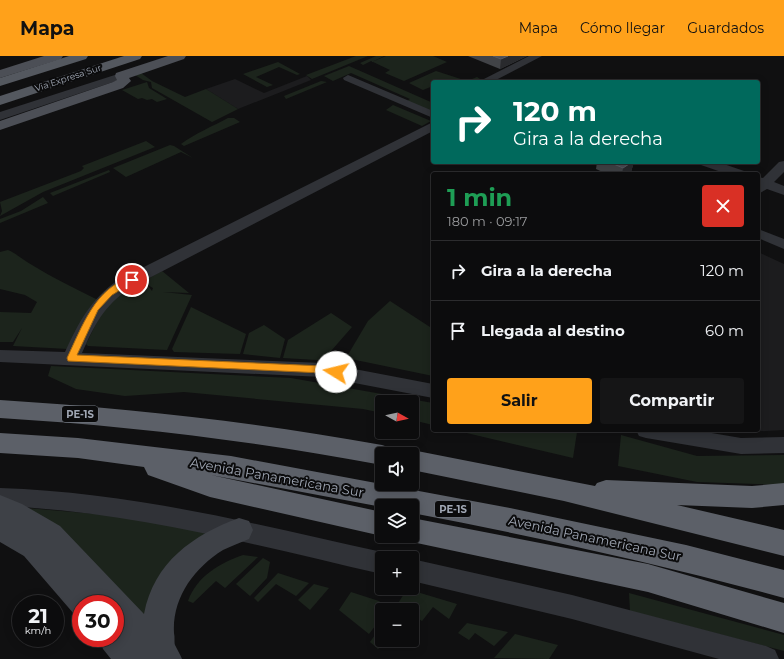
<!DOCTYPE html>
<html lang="es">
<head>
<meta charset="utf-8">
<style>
	body { margin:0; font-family:Montserrat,sans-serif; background:#151516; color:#f1f3f6; height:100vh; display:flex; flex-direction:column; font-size:15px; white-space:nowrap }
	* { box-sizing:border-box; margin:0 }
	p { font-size:13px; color:#9a9b9d }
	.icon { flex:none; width:22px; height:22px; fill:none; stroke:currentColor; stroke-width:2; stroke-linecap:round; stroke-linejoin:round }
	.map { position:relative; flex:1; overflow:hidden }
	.side { position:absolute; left:431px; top:116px; width:329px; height:260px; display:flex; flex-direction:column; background:#0c0c0d; border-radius:4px; box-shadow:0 2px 10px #0003,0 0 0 1px #2c2c2e }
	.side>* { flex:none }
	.hud { position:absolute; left:431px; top:24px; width:329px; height:84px; border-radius:4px; box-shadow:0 2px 10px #0003,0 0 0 1px #2c2c2e; background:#00695c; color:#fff; overflow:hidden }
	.needle { width:26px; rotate:98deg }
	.buttons { position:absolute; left:375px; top:339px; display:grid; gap:8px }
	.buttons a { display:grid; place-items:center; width:44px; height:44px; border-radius:4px; background:#0c0c0d; box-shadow:0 2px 10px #0003,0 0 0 1px #2c2c2e; font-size:20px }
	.speed { position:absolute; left:12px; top:539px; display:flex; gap:8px; font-size:20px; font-weight:700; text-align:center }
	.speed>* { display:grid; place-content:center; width:52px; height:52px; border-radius:50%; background:#0c0c0d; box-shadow:0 2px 10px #0003,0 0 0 1px #2c2c2e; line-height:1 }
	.speed small { font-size:10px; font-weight:400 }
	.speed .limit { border:6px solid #d22; background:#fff; color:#111 }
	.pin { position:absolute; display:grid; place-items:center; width:34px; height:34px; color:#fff; margin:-17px; border:2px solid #fff; border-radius:50%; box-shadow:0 1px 4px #0007 }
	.me { position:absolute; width:44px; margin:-22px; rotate:279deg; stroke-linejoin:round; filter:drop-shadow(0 0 3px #0008) }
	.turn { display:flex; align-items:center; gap:14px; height:84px; padding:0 16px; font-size:18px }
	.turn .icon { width:52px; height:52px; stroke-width:2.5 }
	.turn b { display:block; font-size:28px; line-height:34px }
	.round { display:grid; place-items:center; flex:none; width:42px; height:42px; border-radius:4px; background:#151516 }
	.headline { display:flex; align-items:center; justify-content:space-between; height:68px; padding:0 16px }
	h1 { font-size:24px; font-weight:700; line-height:30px; color:#1e9e55 }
	.button { display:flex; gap:8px; margin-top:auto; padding:8px 16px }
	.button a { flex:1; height:46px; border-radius:4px; background:#ffa11a; color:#111; font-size:16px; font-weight:700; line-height:46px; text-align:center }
	.button a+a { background:#151516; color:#f1f3f6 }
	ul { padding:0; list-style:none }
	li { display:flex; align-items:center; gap:12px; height:60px; padding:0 16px; border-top:1px solid #2c2c2e }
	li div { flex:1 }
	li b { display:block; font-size:15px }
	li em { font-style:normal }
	header { display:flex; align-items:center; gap:24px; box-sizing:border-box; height:56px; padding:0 20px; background:#ffa11a; color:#111 }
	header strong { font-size:19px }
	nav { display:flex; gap:22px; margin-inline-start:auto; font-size:14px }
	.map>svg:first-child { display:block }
	.built { fill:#1c1c1e }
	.green { fill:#1c241c }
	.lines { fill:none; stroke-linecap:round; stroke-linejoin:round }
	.minor { fill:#303237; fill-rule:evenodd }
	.secondary { fill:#3e4147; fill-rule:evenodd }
	.primary { fill:#4c4f56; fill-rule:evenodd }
	.trunk { fill:#54585f; fill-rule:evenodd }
	.motorway { fill:#5c6068; fill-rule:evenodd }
	.wall { fill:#414347 }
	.shaded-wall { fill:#292a2d }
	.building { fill:#4b4d53; stroke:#595b62 }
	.route { fill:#ffa11a; stroke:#a66911 }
	.labels { text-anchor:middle; stroke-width:4; stroke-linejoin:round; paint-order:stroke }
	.far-street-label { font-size:9px; fill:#a0a7b4; stroke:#0b0b0c }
	.shield { fill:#0b0b0c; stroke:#737882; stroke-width:1 }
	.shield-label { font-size:10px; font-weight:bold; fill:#a0a7b4 }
	.near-street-label { font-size:13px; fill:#a0a7b4; stroke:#0b0b0c }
</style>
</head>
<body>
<header>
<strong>Mapa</strong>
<nav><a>Mapa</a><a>Cómo llegar</a><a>Guardados</a></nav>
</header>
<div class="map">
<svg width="784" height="603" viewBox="0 0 784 603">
	<rect width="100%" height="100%" fill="#101011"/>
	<g class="built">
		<path d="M 307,20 L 311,24 L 238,53 L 206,33 L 235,23 L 264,37 Z"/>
		<path d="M 758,196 L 784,208 L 784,374 L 746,376 L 710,374 L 758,374 Z"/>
	</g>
	<g class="green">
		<path d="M 356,0 L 368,0 L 312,23 L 306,19 Z"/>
		<path d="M 376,0 L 384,0 L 372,6 L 386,0 L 433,0 L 447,6 L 404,25 L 385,17 L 390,14 L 371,5 L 363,9 L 360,7 Z"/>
		<path d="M 278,6 L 300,18 L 297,19 L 279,11 L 256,21 L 273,29 L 267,31 L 243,18 Z"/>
		<path d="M 349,10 L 433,47 L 433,56 L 407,45 L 410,43 L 351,17 L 333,25 L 324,20 Z"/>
		<path d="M 436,15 L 467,25 L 477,21 L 480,23 L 474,26 L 433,26 L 433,30 L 423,34 L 409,27 Z"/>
		<path d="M 141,17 L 152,25 L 185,41 L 206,33 L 238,53 L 212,66 L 152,32 L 151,26 L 143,24 L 135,19 Z"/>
		<path d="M 321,25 L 327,26 L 286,43 L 284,40 Z"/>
		<path d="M 147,26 L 149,32 L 167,43 L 157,46 L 152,43 L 147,44 L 142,42 L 138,43 L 122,34 Z"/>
		<path d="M 393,49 L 431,65 L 422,70 L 386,54 Z"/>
		<path d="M 228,62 L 234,62 L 240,66 L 184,90 L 181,88 C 196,77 213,70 228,62 Z"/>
		<path d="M 146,85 L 155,91 L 43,136 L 0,160 L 2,155 L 0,146 L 81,115 L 84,112 L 82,110 Z"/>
		<path d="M 170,89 L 174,90 L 193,102 L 181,96 L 126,121 L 113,112 Z"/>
		<path d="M 109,114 L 110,116 L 53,140 L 50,137 Z"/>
		<path d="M 43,141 L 48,147 L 0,167 L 0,163 L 21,155 Z"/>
		<path d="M 8,194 C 17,198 23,204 32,209 C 53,222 76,233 98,244 L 68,293 L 13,290 L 22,272 L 13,286 L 0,286 L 0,256 L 31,257 L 37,246 L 25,239 L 0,233 L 0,196 Z"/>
		<path d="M 162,215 L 189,237 L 163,236 L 192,239 L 167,294 L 88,290 L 86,288 L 104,252 L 128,230 L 131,232 L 138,227 L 149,231 L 152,235 L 153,232 L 142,226 Z"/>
		<path d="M 390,245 L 433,273 L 433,320 L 346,302 L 368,265 Z"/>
		<path d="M 191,251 L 246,278 L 240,298 L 174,296 L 172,293 Z"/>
		<path d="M 331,257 L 352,271 L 324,303 L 317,304 L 283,302 L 288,284 Z"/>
		<path d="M 264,269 L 285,283 L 280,302 L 243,298 L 249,277 Z"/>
		<path d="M 51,310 L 291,322 L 433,347 L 433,369 L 412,364 L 412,346 L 382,346 L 382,357 L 363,353 L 184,336 L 125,340 L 76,333 L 48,320 Z"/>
		<path d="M 454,374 L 567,374 L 577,376 L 573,402 Z"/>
		<path d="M 621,379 L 697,400 L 784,399 L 784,429 L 697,426 L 618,410 Z"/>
		<path d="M 27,452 L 131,461 L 208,477 L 145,561 Z"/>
		<path d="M 243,499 L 258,501 L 225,532 L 216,525 L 193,547 L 188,545 C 197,520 220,507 243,499 Z"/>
		<path d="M 263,502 L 270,506 L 267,522 L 250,540 L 236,528 Z"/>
		<path d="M 278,517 L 309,527 L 296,540 L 276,528 L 258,546 L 254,542 Z"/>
		<path d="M 314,528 L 329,532 L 310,554 L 298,544 Z"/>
		<path d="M 407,533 L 457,548 L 449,563 L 433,551 L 422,565 L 412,559 L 412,554 L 405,554 L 397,549 Z"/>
		<path d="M 351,536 L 379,545 L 388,553 L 382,554 L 382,561 L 369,578 L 339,554 Z"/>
		<path d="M 629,537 L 784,579 L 784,595 L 630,555 Z"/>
		<path d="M 467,567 L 508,576 L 494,590 L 475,577 L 469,584 L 458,577 Z"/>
		<path d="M 382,569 L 382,584 L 399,584 L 393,592 L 385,586 L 378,593 L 370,586 Z"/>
		<path d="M 515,578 L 558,589 L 549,603 L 494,602 Z"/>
	</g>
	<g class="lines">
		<g class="minor">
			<path d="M 529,0 L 542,0 L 492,26 L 478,26 Z"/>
			<path d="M 121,17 L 125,18 L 126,20 L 125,22 L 0,64 L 0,56 Z"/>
			<path d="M 348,19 L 433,55 L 433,62 L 344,24 L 343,22 Z"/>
			<path d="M 433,66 L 433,75 L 130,232 C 103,251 95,268 82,297 L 323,307 L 433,328 L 433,342 L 323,321 L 0,306 L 0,294 L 65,296 C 79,266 90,244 118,224 Z"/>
			<path d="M 784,105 L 784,116 L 774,126 L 784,130 L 784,139 L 767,133 L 758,138 L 758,121 L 763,122 L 779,106 Z"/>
			<path d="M 700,106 L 718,106 L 744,115 L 746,118 L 727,118 L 701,109 Z"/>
			<path d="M 758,173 L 784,183 L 784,193 L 758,182 Z"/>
			<path d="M 636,374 L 694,374 L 741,382 L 784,381 L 784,397 L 741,398 L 646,382 L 639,380 Z"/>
			<path d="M 0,432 C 130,436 256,468 382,496 L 390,499 L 391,502 L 382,502 L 382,518 C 256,489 130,455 0,450 Z"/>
			<path d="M 412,503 L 572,539 L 766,590 L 775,594 L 779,603 L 719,603 L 572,563 L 412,525 Z"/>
		</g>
		<path class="secondary" d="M 0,439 L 22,448 L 60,470 L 144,558 C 154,506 193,479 239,462 L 249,465 L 253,474 L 249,483 C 240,487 231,490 223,494 C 194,512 172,542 174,577 C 175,581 174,586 175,589 C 177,593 180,598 182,603 L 111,603 L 103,593 L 99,582 L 115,582 L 115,548 L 81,548 L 81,561 L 74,558 L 24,500 L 0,486 Z"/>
		<g class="primary">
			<path d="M 44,0 L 63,0 L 61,3 L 0,22 L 0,14 Z"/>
			<path d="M 168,0 L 186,0 L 184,3 L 129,22 L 131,25 L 123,32 L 0,74 L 0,65 L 113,26 L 117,24 L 115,20 L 116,17 Z"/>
		</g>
		<g class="trunk">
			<path d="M 69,0 L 88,0 L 86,3 L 0,30 L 0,22 Z"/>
			<path d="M 124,0 L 142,0 L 140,3 L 0,49 L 0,40 Z"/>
		</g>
		<g class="motorway">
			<path d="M 0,344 C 128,352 255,366 382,389 L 391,392 L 394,398 L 382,398 L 382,409 C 255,385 129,370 0,362 Z"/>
			<path d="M 0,377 L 78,382 L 231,400 L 510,452 L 686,489 L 784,514 L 784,542 C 661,508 537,481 412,457 L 412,450 L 382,451 L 211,419 L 382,456 L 382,480 L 210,441 L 148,419 L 144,411 L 78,402 L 0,397 Z"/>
			<path d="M 412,394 L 595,430 L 597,427 L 606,424 L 752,430 L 784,427 L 784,449 L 752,452 L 677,449 L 784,474 L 784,500 L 564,445 L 412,414 L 412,398 L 402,398 Z"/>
			<path d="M 412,462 L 648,508 L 784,547 L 784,577 L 648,536 L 412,486 L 402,483 L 401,480 L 412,480 Z"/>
		</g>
	</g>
	<g class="wall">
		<path d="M 468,0 L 527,0 L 500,13 Z"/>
		<path d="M 597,106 L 634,106 L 631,116 L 628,118 L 607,118 L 596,113 Z"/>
	</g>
	<g class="shaded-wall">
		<path d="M 508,0 L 527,0 L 500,13 L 501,3 Z"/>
		<path d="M 632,106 L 634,106 L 631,116 L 628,118 L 622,118 L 623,112 Z"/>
	</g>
	<g class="building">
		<path d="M 493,0 L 508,0 L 501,3 Z"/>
		<path d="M 609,106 L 632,106 L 623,112 Z"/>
	</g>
	<path class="route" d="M 132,221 L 137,224 L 135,225 L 112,239 L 98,254 L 77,299 L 323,310 L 340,314 L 341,316 L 336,320 L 323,317 L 68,305 L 67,302 C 82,271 95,231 132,221 Z"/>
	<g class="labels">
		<g class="far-street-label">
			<text transform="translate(68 22) rotate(-18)" y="3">Via Expresa Sur</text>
		</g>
		<g class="shield">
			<rect x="62" y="350" width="36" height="16" rx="3"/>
			<rect x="435" y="445" width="36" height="16" rx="3"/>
		</g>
		<g class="shield-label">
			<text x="80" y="362">PE-1S</text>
			<text x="453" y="457">PE-1S</text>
		</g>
		<g class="near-street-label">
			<text transform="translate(277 421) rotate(10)" y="5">Avenida Panamericana Sur</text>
			<text transform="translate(595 482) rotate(12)" y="5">Avenida Panamericana Sur</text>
		</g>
	</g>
</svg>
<div class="buttons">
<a><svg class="needle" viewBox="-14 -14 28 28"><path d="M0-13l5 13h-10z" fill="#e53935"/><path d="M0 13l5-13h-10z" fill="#9a9b9d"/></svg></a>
<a><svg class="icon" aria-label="sound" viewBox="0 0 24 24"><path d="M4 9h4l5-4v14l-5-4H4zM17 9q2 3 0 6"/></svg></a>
<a><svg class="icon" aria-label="layers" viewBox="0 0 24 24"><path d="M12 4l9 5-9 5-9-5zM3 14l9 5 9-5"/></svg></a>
<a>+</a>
<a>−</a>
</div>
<div class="speed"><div>21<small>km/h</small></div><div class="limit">30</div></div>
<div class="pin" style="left:132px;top:224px;background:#d93025"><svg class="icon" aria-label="arrive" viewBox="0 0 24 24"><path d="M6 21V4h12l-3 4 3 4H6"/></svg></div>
<svg class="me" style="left:336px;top:316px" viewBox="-20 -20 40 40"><circle r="19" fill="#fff"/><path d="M0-13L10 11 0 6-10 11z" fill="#ffa11a"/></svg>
<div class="hud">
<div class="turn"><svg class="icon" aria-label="right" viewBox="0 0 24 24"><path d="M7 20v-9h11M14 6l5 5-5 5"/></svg><div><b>120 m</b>Gira a la derecha</div></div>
</div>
<section class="side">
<div class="headline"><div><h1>1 min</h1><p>180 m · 09:17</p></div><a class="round" style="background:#d93025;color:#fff"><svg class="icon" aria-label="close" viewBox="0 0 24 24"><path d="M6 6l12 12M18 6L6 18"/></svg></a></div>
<ul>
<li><svg class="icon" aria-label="right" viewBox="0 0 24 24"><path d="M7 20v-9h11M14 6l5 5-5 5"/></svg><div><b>Gira a la derecha</b></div><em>120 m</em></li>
<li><svg class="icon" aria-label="arrive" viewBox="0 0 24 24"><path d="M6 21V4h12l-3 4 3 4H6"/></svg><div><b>Llegada al destino</b></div><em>60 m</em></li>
</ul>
<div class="button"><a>Salir</a><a>Compartir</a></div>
</section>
</div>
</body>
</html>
